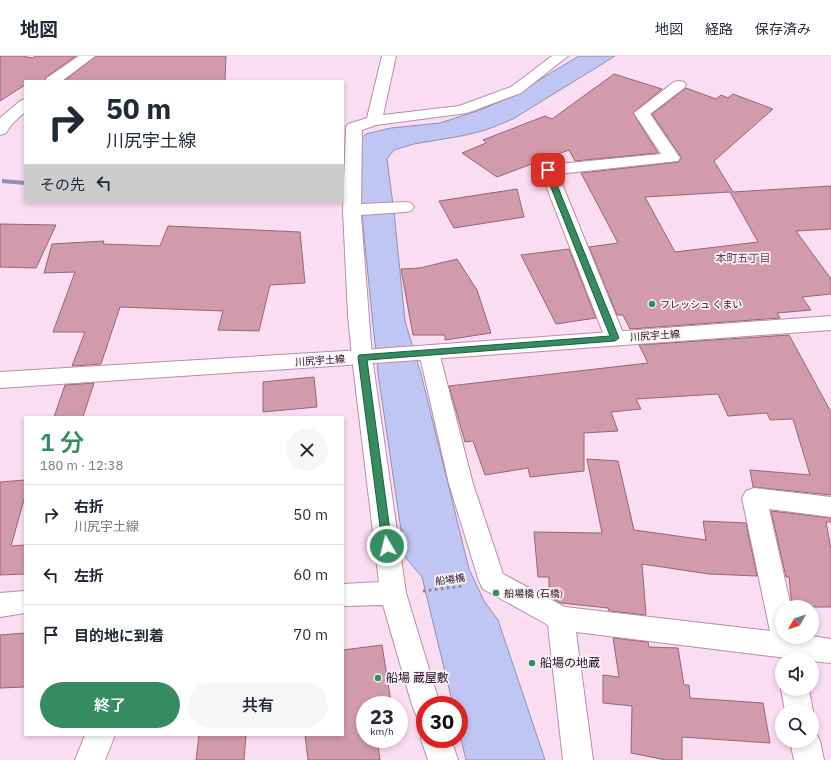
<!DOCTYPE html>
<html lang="ja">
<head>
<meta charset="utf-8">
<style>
	body { margin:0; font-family:"IBM Plex Sans","Noto Sans JP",sans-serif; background:#f6f6f7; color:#1f2937; height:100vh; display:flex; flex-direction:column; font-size:15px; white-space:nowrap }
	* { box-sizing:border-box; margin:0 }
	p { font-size:13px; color:#747a83 }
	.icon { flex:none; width:22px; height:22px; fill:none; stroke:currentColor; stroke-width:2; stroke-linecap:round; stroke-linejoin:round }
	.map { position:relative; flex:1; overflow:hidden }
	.side { position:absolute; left:24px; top:360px; width:320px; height:320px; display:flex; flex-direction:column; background:#fff; border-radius:0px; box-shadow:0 2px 6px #0003 }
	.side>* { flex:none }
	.hud { position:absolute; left:24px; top:24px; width:320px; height:122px; border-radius:0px; box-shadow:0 2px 6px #0003; background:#fff; color:#1f2937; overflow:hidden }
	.needle { width:26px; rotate:230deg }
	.buttons { position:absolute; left:775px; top:544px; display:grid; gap:8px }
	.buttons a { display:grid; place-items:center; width:44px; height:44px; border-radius:50%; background:#fff; box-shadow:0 2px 6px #0003; font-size:20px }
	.speed { position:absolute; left:356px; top:640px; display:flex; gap:8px; font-size:20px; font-weight:700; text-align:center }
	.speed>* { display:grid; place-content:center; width:52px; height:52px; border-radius:50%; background:#fff; box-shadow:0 2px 6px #0003; line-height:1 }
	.speed small { font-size:10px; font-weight:400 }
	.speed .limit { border:6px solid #d22; background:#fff; color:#111 }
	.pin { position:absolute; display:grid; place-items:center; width:34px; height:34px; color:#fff; margin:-17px; border-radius:8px; box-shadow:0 2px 6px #0006 }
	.me { position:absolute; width:44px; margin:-22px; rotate:352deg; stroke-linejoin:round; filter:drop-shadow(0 0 3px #0008) }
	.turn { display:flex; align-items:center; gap:14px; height:84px; padding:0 16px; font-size:18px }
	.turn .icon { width:52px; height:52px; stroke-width:2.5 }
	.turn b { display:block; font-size:28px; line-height:34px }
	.then { display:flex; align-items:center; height:38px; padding:0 16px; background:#0003; gap:8px; font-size:15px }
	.round { display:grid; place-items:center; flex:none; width:42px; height:42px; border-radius:21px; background:#f6f6f7 }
	.summary { display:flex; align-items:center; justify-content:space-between; height:68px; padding:0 16px }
	h1 { font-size:24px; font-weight:600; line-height:30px; color:#358c60 }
	.button { display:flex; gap:8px; margin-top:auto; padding:8px 16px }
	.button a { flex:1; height:46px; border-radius:24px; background:#358c60; color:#fff; font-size:16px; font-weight:600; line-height:46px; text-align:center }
	.button a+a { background:#f6f6f7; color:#1f2937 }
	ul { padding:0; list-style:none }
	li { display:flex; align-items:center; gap:12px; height:60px; padding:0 16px; border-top:1px solid #e0e1e3 }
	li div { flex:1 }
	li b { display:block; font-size:15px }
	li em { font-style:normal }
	header { display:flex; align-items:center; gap:24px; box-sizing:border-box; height:56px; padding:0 20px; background:#fff; border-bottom:1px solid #e0e1e3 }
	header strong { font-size:19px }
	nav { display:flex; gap:22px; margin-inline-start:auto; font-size:14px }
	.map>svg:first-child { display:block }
	.water { fill:#bfc6f3; stroke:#9090b4 }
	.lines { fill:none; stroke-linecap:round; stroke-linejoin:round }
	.stream { fill:#9090b4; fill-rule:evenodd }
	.building { fill:#d29bac; stroke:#986475; fill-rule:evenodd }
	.street-casing { stroke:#ba8cac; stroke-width:2 }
	.secondary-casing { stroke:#ba8cac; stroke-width:2 }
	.path { stroke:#988091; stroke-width:3; stroke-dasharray:2.5 3.5; stroke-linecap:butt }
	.street { fill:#fff; fill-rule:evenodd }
	.secondary { fill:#fff; fill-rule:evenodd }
	.route { fill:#358c60; stroke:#225b3e }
	.poi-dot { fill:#358c60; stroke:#fbf1f7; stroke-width:1.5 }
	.labels { text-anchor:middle; stroke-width:3.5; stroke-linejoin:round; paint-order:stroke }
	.poi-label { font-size:10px; fill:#241320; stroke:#fbf1f7; text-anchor:start }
	.street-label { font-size:10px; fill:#241320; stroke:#fbf1f7 }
	.neighbourhood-label { font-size:11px; fill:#653d5a; stroke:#fbf1f7 }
	.near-poi-label { font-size:12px; fill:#241320; stroke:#fbf1f7; text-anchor:start }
</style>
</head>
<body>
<header>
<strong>地図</strong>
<nav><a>地図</a><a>経路</a><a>保存済み</a></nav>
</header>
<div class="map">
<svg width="831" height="704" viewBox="0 0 831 704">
	<rect width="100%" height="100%" fill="#fbddf1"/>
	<path class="water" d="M 579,0 L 615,0 L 513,63 L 486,74 L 461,80 L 414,88 L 394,94 L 387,103 L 394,156 L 405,265 L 421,318 L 469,513 L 484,545 L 498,564 L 545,704 L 466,704 L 459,675 L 459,649 L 453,649 L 422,521 L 405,501 L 378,317 L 356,101 L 356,87 L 366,78 L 391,72 L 440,67 L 480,54 L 511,41 Z"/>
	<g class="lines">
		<path class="stream" d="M 2,123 L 25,125 L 25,129 L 2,127 Z"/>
	</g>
	<g class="building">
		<path d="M 0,0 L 22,0 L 32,2 L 36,0 L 76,0 L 46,21 L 44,25 L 25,25 L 25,29 L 0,45 Z"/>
		<path d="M 96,0 L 226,0 L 225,25 L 64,25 Z"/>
		<path d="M 614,18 L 662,33 L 633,57 L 658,97 L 575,105 L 569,94 L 497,121 L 462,97 L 486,87 L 483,84 L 545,60 L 552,63 Z"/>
		<path d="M 686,32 L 716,43 L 721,39 L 728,42 L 733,38 L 773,53 L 714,105 L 733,136 L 831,130 L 831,173 L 796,175 L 831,223 L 831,238 L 802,241 L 811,254 L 777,257 L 780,262 L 630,273 L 623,259 L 617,259 L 589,191 L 618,187 L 581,117 L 679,106 L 681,101 L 652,58 ZM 730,136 L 758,186 L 675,196 L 645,141 Z"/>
		<path d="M 517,133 L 524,161 L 454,172 L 439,145 Z"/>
		<path d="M 0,168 L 56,169 L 36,212 L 0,211 Z"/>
		<path d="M 168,170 L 300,176 L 305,227 L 270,229 L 259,275 L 218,274 L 223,255 L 120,251 L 101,308 L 72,310 L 85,276 L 53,276 L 75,216 L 44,217 L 52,188 L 104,185 L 103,188 L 160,190 Z"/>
		<path d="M 569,193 L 596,262 L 556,268 L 521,199 Z"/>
		<path d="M 457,203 L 477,234 L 491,277 L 445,284 L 445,279 L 413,279 L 401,213 L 420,212 Z"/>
		<path d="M 789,279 L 831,356 L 831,439 L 753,431 L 750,414 L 810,419 L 793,363 L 770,364 L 767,357 L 728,360 L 718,338 L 636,343 L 641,353 L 611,356 L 618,375 L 584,377 L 584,415 L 530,421 L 528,412 L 485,419 L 473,385 L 465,386 L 449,330 L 648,307 L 639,289 Z"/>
		<path d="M 314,321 L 317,351 L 263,356 L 263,326 Z"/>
		<path d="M 94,327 L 83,361 L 54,361 L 65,329 Z"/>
		<path d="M 587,403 L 618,405 L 634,474 L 706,484 L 703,465 L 746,467 L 757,520 L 709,518 L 642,508 L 646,559 L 609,555 L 608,552 L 561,547 L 549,541 L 549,521 L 538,521 L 534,476 L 602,477 Z"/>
		<path d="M 25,424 L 25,440 L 11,490 L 25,489 L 25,518 L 0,519 L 0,426 Z"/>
		<path d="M 771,455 L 831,462 L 831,466 L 826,466 L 831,493 L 831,551 L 792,551 L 789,521 L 786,521 Z"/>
		<path d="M 25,577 L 25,631 L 0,632 L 0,579 Z"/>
		<path d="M 613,582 L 648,586 L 649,591 L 678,592 L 684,629 L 689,629 L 690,642 L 763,647 L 770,687 L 682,681 L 682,704 L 666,704 L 631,697 L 632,650 L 603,647 L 603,619 L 619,621 Z"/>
		<path d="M 382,589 L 391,646 L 365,649 L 365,683 L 377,683 L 380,704 L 308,704 L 305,679 L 343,679 L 343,594 Z"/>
		<path d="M 199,679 L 246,679 L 244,704 L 196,704 Z"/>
	</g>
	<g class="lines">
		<g class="street-casing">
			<g id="street">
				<path d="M 382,0 L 396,0 L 383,59 L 459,50 L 511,31 L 552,0 L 568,0 L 521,37 L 467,57 L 376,69 L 362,74 L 361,148 L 405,146 L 411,147 L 414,151 L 411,155 L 405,156 L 361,159 L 372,301 L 406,537 L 440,649 L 425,649 L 425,662 L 416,659 L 412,649 L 383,549 L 343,550 L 343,528 L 379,526 L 352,301 L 348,259 L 343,154 L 346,71 L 348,68 L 367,62 Z"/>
				<path d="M 679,25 L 684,26 L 686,29 L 684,32 L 650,58 L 680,102 L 678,105 L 558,118 L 625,282 L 622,287 L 615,289 L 608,287 L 605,282 L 540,114 L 542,110 L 548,109 L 661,98 L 634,57 L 674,26 Z"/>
				<path d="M 429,289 L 436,291 L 439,296 L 473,428 L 503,518 L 565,551 L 770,575 L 742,442 L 746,435 L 754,432 L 831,441 L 831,461 L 769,453 L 791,551 L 782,551 L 782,581 L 812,580 L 831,583 L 831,607 L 812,605 L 812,603 L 795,603 L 576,576 L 593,704 L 563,704 L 548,569 L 483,533 L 479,525 L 449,428 L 419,296 L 422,291 Z"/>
				<path d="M 25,535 L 25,557 L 0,561 L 0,537 Z"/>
				<path d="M 782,630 L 782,633 L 809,633 L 813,655 L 812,658 L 812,655 L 785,655 L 781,633 Z"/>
				<path d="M 812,673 L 815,675 L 820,685 L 824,704 L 794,704 L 790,685 L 812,685 Z"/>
				<path d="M 425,674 L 425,683 L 451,683 L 458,704 L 428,704 L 421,683 Z"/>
				<path d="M 85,679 L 115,679 L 105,704 L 75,704 Z"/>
			</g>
		</g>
		<g class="secondary-casing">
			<g id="secondary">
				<path d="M 79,0 L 95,0 L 62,25 L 45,25 L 47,22 Z"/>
				<path d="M 25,43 L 25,56 L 12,68 L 6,77 L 0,79 L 0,62 L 20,45 Z"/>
				<path d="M 831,260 L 831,274 L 362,308 L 0,332 L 0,316 L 362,294 Z"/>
			</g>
		</g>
		<path class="path" d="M 423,535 L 462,530"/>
		<use href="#street" class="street"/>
		<use href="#secondary" class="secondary"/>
	</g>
	<path class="route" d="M 548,112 L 551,114 L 619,282 L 615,285 L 367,304 L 392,490 L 390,493 L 387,494 L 383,493 L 358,301 L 359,299 L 610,280 L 544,114 Z"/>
	<g class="poi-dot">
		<circle cx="652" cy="248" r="4"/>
		<circle cx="496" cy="537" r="4"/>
		<circle cx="532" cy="607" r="4"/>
		<circle cx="378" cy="622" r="4"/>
	</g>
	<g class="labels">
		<g class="poi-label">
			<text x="660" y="252">フレッシュ くまい</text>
			<text x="504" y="541">船場橋 (石橋)</text>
		</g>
		<g class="street-label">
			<text transform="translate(655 279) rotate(-4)" y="4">川尻宇土線</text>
			<text transform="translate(320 304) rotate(-4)" y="4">川尻宇土線</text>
			<text transform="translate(450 523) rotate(-8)" y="4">船場橋</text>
		</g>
		<g class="neighbourhood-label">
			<text x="743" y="206">本町五丁目</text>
		</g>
		<g class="near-poi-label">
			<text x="540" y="611">船場の地蔵</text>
			<text x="386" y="626">船場 蔵屋敷</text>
		</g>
	</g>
</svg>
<div class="buttons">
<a><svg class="needle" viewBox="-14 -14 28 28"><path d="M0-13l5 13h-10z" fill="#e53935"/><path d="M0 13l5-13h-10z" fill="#747a83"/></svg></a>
<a><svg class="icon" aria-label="sound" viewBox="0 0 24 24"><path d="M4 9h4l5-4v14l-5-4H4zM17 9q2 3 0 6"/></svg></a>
<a><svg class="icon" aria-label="search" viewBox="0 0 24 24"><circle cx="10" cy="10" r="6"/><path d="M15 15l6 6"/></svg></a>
</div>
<div class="speed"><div>23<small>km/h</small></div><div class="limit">30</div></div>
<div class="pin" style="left:548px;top:114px;background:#d93025"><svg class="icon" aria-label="arrive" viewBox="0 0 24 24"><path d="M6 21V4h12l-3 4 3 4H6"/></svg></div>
<svg class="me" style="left:387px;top:490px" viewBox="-20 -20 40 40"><circle r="17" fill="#358c60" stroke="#fff" stroke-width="3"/><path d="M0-11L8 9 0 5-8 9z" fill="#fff"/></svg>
<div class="hud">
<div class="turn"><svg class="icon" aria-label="right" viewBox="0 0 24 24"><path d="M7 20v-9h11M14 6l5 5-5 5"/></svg><div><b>50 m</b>川尻宇土線</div></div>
<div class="then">その先<svg class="icon" aria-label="left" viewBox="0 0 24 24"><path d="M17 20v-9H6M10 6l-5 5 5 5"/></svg></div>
</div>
<section class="side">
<div class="summary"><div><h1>1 分</h1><p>180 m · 12:38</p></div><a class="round"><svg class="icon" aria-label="close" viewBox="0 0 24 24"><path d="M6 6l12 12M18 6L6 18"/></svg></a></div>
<ul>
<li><svg class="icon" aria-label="right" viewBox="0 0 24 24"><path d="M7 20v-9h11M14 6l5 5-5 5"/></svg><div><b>右折</b><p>川尻宇土線</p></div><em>50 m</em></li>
<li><svg class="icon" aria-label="left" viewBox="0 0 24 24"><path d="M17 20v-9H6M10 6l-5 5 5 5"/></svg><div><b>左折</b></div><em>60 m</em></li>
<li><svg class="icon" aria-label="arrive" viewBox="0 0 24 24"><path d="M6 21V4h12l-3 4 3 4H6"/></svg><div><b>目的地に到着</b></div><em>70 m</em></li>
</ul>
<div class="button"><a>終了</a><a>共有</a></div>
</section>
</div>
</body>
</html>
